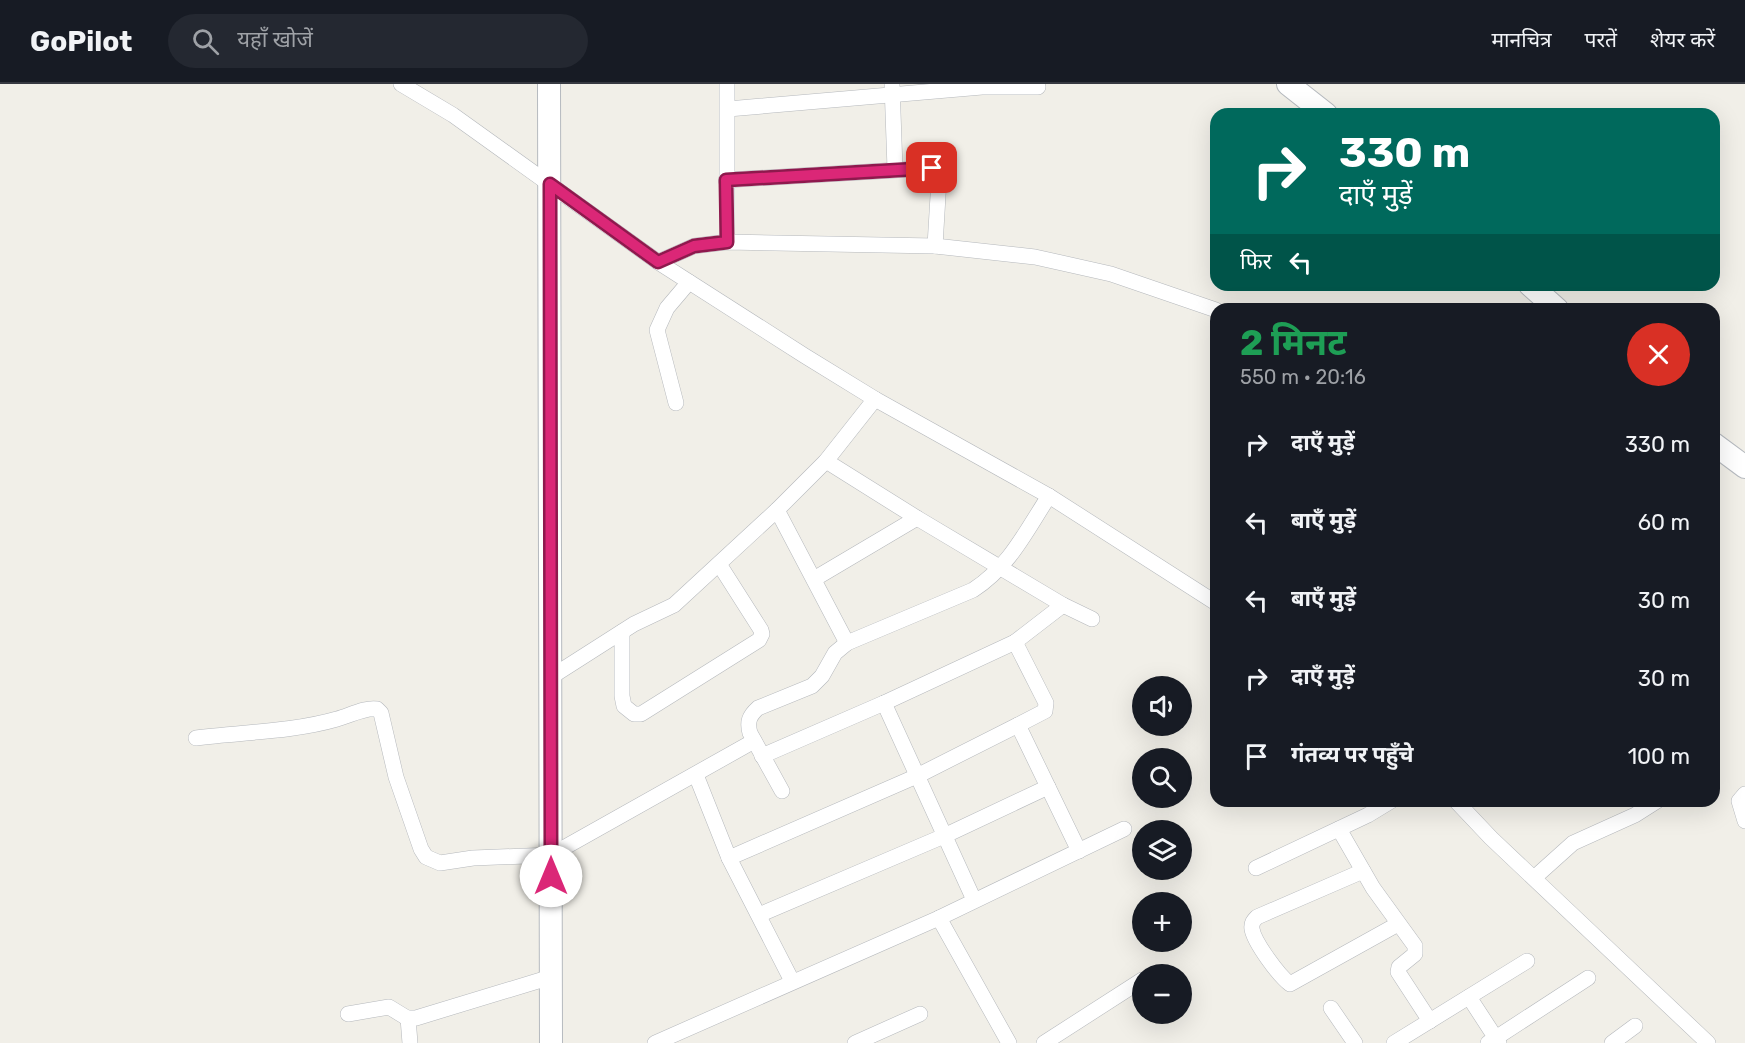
<!DOCTYPE html>
<html lang="hi">
<head>
<meta charset="utf-8">
<style>
	body { margin:0; font-family:Rubik,"Noto Sans Devanagari",sans-serif; background:#242831; color:#f1f3f6; height:100vh; display:flex; flex-direction:column; font-size:22px; white-space:nowrap }
	* { box-sizing:border-box; margin:0 }
	p { font-size:20px; color:#9ea1a6 }
	.icon { flex:none; width:33px; height:33px; fill:none; stroke:currentColor; stroke-width:2; stroke-linecap:round; stroke-linejoin:round }
	.map { position:relative; flex:1; overflow:hidden }
	.drawer { position:absolute; left:1210px; top:219px; width:510px; height:504px; display:flex; flex-direction:column; background:#171b24; border-radius:18px; box-shadow:0 6px 24px #0002 }
	.drawer>* { flex:none }
	.guide { position:absolute; left:1210px; top:24px; width:510px; height:183px; border-radius:18px; box-shadow:0 6px 24px #0002; background:#00695c; color:#fff; overflow:hidden }
	.fabs { position:absolute; left:1132px; top:592px; display:grid; gap:12px }
	.fabs a { display:grid; place-items:center; width:60px; height:60px; border-radius:50%; background:#171b24; box-shadow:0 6px 24px #0002; font-size:30px }
	.pin { position:absolute; display:grid; place-items:center; width:51px; height:51px; color:#fff; margin:-26px; border-radius:12px; box-shadow:0 3px 9px #0006 }
	.me { position:absolute; width:66px; margin:-33px; rotate:0deg; stroke-linejoin:round; filter:drop-shadow(0 0 4px #0008) }
	.turn { display:flex; align-items:center; gap:21px; height:126px; padding:0 30px; font-size:27px }
	.turn .icon { width:78px; height:78px; stroke-width:2.5 }
	.turn b { display:block; font-size:42px; line-height:51px }
	.then { display:flex; align-items:center; height:57px; padding:0 30px; background:#0003; gap:12px; font-size:22px }
	.round { display:grid; place-items:center; flex:none; width:63px; height:63px; border-radius:32px; background:#242831 }
	.headline { display:flex; align-items:center; justify-content:space-between; height:102px; padding:0 30px }
	h1 { font-size:36px; font-weight:700; line-height:45px; color:#1e9e55 }
	ul { padding:0; list-style:none }
	li { display:flex; align-items:center; gap:18px; height:78px; padding:0 30px }
	li div { flex:1 }
	li b { display:block; font-size:22px }
	li em { font-style:normal }
	header { display:flex; align-items:center; gap:36px; box-sizing:border-box; height:84px; padding:0 30px; background:#171b24; border-bottom:2px solid #363941 }
	header strong { font-size:28px }
	nav { display:flex; gap:33px; margin-inline-start:auto; font-size:21px }
	.search { width:420px; height:54px; background:#242831; display:flex; align-items:center; gap:15px; box-sizing:border-box; padding:0 21px; border-radius:33px; color:#9ea1a6; font-size:22px }
	.map>svg:first-child { display:block }
	.lines { fill:none; stroke-linecap:round; stroke-linejoin:round }
	.street-casing { stroke:#b5b8bc; stroke-width:16 }
	.secondary-casing { stroke:#b6babf; stroke-width:24 }
	.street { stroke:#fff; stroke-width:15 }
	.secondary { stroke:#fff; stroke-width:22 }
	.route-casing { stroke:#8e194d; stroke-width:15 }
	.route { stroke:#db2777; stroke-width:10 }
</style>
</head>
<body>
<header>
<strong>GoPilot</strong>
<div class="search"><svg class="icon" aria-label="search" viewBox="0 0 24 24"><circle cx="10" cy="10" r="6"/><path d="M15 15l6 6"/></svg>यहाँ खोजें</div>
<nav><a>मानचित्र</a><a>परतें</a><a>शेयर करें</a></nav>
</header>
<div class="map">
<svg width="1745" height="959" viewBox="0 0 1745 959">
	<rect width="100%" height="100%" fill="#f1efe8"/>
	<g class="lines">
		<g class="street-casing">
			<g id="street">
				<path d="M 401,0 L 453,31 L 658,178 L 805,272 L 875,315 L 1049,412 L 1216,519"/>
				<path d="M 892,0 L 895,85"/>
				<path d="M 728,25 L 982,3 L 1038,3"/>
				<path d="M 726,96 L 932,84 L 939,95 L 935,162"/>
				<path d="M 727,158 L 727,0"/>
				<path d="M 658,178 L 694,162 L 727,158 L 935,162 L 1035,173 L 1111,190 L 1216,226"/>
				<path d="M 676,319 L 657,246 L 667,224 L 689,198"/>
				<path d="M 826,377 L 917,434 L 1063,521 L 1092,535"/>
				<path d="M 814,495 L 917,434"/>
				<path d="M 622,548 L 622,612 L 624,622 L 634,630 L 641,630 L 759,556 L 762,550 L 761,546 L 719,480"/>
				<path d="M 1015,558 L 1046,619 L 1045,627 L 1018,641 L 1079,767"/>
				<path d="M 847,559 L 777,426 L 826,377 L 875,315"/>
				<path d="M 551,593 L 634,540 L 674,521 L 777,426"/>
				<path d="M 884,619 L 974,816"/>
				<path d="M 196,654 C 242,648 292,648 337,635 C 349,632 365,623 377,625 L 381,629 L 396,693 L 421,765 L 426,773 L 440,779 L 473,774 L 551,771 L 754,657"/>
				<path d="M 762,672 L 884,619 L 1015,558 L 1063,521"/>
				<path d="M 696,691 L 729,774 L 792,897"/>
				<path d="M 782,707 L 750,649 C 747,638 749,632 758,624 L 812,602 L 822,592 L 835,569 L 847,559 L 973,506 C 1010,482 1026,447 1049,412"/>
				<path d="M 1745,710 L 1739,717 L 1745,737"/>
				<path d="M 1456,717 L 1491,754 L 1708,959"/>
				<path d="M 1339,745 L 1373,804 L 1415,862 L 1415,870 L 1399,883 L 1398,888 L 1430,937"/>
				<path d="M 729,774 L 917,692 L 1018,641"/>
				<path d="M 1256,784 L 1368,731 L 1391,717"/>
				<path d="M 1363,787 L 1257,833 C 1254,836 1251,839 1252,845 C 1254,858 1279,892 1290,900 L 1398,840"/>
				<path d="M 1534,794 L 1573,759 L 1635,731 L 1657,717"/>
				<path d="M 759,831 L 944,752 L 1048,703"/>
				<path d="M 939,834 L 1009,959"/>
				<path d="M 1469,913 L 1499,959"/>
				<path d="M 1331,924 L 1355,959"/>
				<path d="M 348,930 L 389,923 L 407,934 L 416,934 L 551,893"/>
				<path d="M 408,934 L 410,959"/>
				<path d="M 655,959 L 939,834 L 1124,745"/>
				<path d="M 855,959 L 920,930"/>
				<path d="M 1044,959 L 1142,896"/>
				<path d="M 1394,959 L 1527,877"/>
				<path d="M 1488,959 L 1588,894"/>
				<path d="M 1612,959 L 1635,942"/>
			</g>
		</g>
		<g class="secondary-casing">
			<g id="secondary">
				<path d="M 549,0 L 551,959"/>
				<path d="M 1288,0 L 1326,30"/>
				<path d="M 1530,201 L 1557,225"/>
				<path d="M 1714,360 L 1745,383"/>
			</g>
		</g>
		<use href="#street" class="street"/>
		<use href="#secondary" class="secondary"/>
	</g>
	<g class="lines">
		<g class="route-casing">
			<path id="route" d="M 551,792 L 550,100 L 658,178 L 694,162 L 727,158 L 726,96 L 932,84"/>
		</g>
		<use href="#route" class="route"/>
	</g>
</svg>
<div class="fabs">
<a><svg class="icon" aria-label="sound" viewBox="0 0 24 24"><path d="M4 9h4l5-4v14l-5-4H4zM17 9q2 3 0 6"/></svg></a>
<a><svg class="icon" aria-label="search" viewBox="0 0 24 24"><circle cx="10" cy="10" r="6"/><path d="M15 15l6 6"/></svg></a>
<a><svg class="icon" aria-label="layers" viewBox="0 0 24 24"><path d="M12 4l9 5-9 5-9-5zM3 14l9 5 9-5"/></svg></a>
<a>+</a>
<a>−</a>
</div>
<div class="pin" style="left:932px;top:84px;background:#d93025"><svg class="icon" aria-label="arrive" viewBox="0 0 24 24"><path d="M6 21V4h12l-3 4 3 4H6"/></svg></div>
<svg class="me" style="left:551px;top:792px" viewBox="-20 -20 40 40"><circle r="19" fill="#fff"/><path d="M0-13L10 11 0 6-10 11z" fill="#db2777"/></svg>
<div class="guide">
<div class="turn"><svg class="icon" aria-label="right" viewBox="0 0 24 24"><path d="M7 20v-9h11M14 6l5 5-5 5"/></svg><div><b>330 m</b>दाएँ मुड़ें</div></div>
<div class="then">फिर<svg class="icon" aria-label="left" viewBox="0 0 24 24"><path d="M17 20v-9H6M10 6l-5 5 5 5"/></svg></div>
</div>
<section class="drawer">
<div class="headline"><div><h1>2 मिनट</h1><p>550 m · 20:16</p></div><a class="round" style="background:#d93025;color:#fff"><svg class="icon" aria-label="close" viewBox="0 0 24 24"><path d="M6 6l12 12M18 6L6 18"/></svg></a></div>
<ul>
<li><svg class="icon" aria-label="right" viewBox="0 0 24 24"><path d="M7 20v-9h11M14 6l5 5-5 5"/></svg><div><b>दाएँ मुड़ें</b></div><em>330 m</em></li>
<li><svg class="icon" aria-label="left" viewBox="0 0 24 24"><path d="M17 20v-9H6M10 6l-5 5 5 5"/></svg><div><b>बाएँ मुड़ें</b></div><em>60 m</em></li>
<li><svg class="icon" aria-label="left" viewBox="0 0 24 24"><path d="M17 20v-9H6M10 6l-5 5 5 5"/></svg><div><b>बाएँ मुड़ें</b></div><em>30 m</em></li>
<li><svg class="icon" aria-label="right" viewBox="0 0 24 24"><path d="M7 20v-9h11M14 6l5 5-5 5"/></svg><div><b>दाएँ मुड़ें</b></div><em>30 m</em></li>
<li><svg class="icon" aria-label="arrive" viewBox="0 0 24 24"><path d="M6 21V4h12l-3 4 3 4H6"/></svg><div><b>गंतव्य पर पहुँचे</b></div><em>100 m</em></li>
</ul>
</section>
</div>
</body>
</html>
